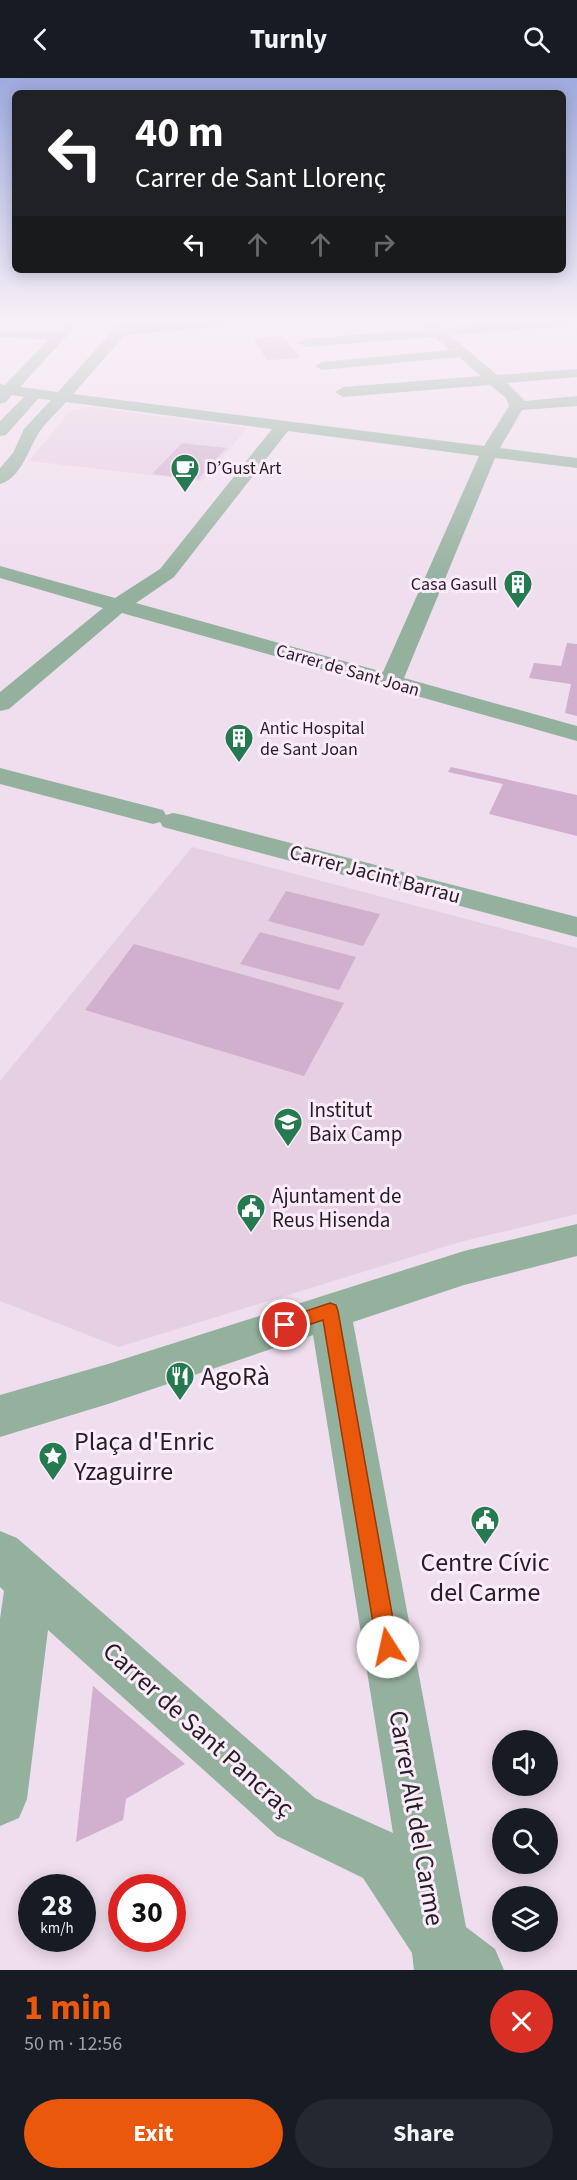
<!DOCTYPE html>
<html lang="en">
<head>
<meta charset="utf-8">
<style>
	body { margin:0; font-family:"Source Sans 3",sans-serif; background:#242831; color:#f1f3f6; height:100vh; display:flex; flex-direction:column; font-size:22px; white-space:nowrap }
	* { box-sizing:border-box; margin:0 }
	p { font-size:20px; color:#9ea1a6 }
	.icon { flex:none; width:33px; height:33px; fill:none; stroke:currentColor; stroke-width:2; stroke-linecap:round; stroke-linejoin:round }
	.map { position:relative; height:1892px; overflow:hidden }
	.panel { display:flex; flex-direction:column; background:#171b24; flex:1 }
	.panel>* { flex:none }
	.hud { position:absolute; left:12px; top:12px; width:554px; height:183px; border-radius:9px; box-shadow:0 3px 15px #0003; background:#202124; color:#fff; overflow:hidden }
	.buttons { position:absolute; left:492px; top:1652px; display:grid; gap:12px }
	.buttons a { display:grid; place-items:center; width:66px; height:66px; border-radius:50%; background:#171b24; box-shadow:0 3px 15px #0003; font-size:30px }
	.speed { position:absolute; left:18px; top:1796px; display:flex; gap:12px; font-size:30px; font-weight:700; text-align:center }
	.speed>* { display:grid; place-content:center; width:78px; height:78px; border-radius:50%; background:#171b24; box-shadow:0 3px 15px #0003; line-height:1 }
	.speed small { font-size:15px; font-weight:400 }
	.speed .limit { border:9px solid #d22; background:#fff; color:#111 }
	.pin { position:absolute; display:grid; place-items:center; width:51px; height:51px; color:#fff; margin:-26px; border:3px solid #fff; border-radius:50%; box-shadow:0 2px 6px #0007 }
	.me { position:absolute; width:66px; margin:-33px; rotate:350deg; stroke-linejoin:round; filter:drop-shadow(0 0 4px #0008) }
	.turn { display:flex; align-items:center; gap:21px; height:126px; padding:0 24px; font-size:27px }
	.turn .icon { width:78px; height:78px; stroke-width:2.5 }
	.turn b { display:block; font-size:42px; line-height:51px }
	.lanes { display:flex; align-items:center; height:57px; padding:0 24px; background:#0003; justify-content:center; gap:30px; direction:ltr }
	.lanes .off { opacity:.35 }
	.round { display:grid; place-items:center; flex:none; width:63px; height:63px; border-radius:32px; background:#242831 }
	.summary { display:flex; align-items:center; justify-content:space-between; height:102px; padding:0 24px }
	h1 { font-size:36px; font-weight:700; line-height:45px; color:#ea580c }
	.button { display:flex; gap:12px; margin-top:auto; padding:12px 24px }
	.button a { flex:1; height:69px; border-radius:36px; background:#ea580c; color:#fff; font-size:24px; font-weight:700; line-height:69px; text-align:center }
	.button a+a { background:#242831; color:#f1f3f6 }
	header { display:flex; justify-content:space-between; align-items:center; height:78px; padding:0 24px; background:#171b24; font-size:27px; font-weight:700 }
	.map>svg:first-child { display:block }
	.built { fill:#e6cfe3 }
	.green { fill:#d1afce }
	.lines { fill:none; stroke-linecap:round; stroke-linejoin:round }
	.minor { fill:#94b19e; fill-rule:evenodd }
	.route { fill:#ea580c; stroke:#983908; stroke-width:1.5 }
	.labels { text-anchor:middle; stroke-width:6; stroke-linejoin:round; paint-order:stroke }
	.far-poi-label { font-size:18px; fill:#251f25; stroke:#fcebfa; text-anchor:start }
	.far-street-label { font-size:18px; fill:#251f25; stroke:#fcebfa }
	.street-label { font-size:21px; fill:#251f25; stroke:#fcebfa }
	.poi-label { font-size:21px; fill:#251f25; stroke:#fcebfa; text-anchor:start }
	.near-poi-label { font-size:26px; fill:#251f25; stroke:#fcebfa; text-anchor:start }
	.near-street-label { font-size:26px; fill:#251f25; stroke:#fcebfa }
</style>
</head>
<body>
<header><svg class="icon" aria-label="back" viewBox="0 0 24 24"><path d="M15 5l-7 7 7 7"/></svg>Turnly<svg class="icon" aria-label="search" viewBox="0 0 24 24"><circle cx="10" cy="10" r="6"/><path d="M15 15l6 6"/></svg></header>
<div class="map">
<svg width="577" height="1892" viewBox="0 0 577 1892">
	<rect width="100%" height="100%" fill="#efdeed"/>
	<g class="built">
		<path d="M 90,329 L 247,350 L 202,403 L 29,383 L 70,333 Z"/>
		<path d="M 192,769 L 577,870 L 577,1136 L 460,1164 L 119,1269 L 0,1223 L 0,1003 Z"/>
	</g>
	<g class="green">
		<path d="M 283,258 L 300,280 L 267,282 L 253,260 Z"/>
		<path d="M 182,365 L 226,370 L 198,401 L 152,396 Z"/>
		<path d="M 567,565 L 577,566 L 577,638 L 565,635 L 571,606 L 529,600 L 534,585 L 561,588 Z"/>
		<path d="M 451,689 L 577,717 L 577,758 L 489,736 L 503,706 L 448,694 Z"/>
		<path d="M 286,813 L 380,836 L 363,868 L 268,843 Z"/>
		<path d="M 260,854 L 356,879 L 339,912 L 240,886 Z"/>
		<path d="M 134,866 L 344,925 L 304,998 L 85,932 Z"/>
		<path d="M 93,1608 L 185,1686 L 126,1721 L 123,1742 L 76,1764 Z"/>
	</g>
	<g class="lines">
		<g class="minor">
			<path d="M 68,240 L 83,240 L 20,309 L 58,314 L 124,240 L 139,240 L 132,248 L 219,240 L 275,240 L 268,244 L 125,257 L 73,316 L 484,368 L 509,328 L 506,320 L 490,307 L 343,319 L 335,314 L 343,309 L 481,298 L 459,279 L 322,292 L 315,288 L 322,284 L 450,272 L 435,259 L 306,269 L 299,265 L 306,261 L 426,251 L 414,240 L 429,240 L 441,250 L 577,240 L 577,247 L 450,257 L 497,297 L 577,291 L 577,299 L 507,305 L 525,323 L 577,318 L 577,328 L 522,332 L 500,370 L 577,380 L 577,390 L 495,380 L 404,600 L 577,648 L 577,663 L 122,535 L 9,631 L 0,633 L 0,614 L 103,530 L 0,500 L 0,488 L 115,520 L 160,491 L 272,351 L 66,324 C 57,335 44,345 37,358 C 28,373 20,401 0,406 L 0,390 L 13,375 L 24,351 L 51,322 L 38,321 L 6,357 L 0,358 L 0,343 L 24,319 L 12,317 L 6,324 L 0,326 L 0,306 L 5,307 L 48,262 L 0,259 L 0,251 L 56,254 ZM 288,353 L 479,378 L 383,594 L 136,525 L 174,499 Z"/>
			<path d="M 0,690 L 163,732 L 166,737 L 173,735 L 183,737 L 577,839 L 577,859 L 163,749 L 160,744 L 153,746 L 0,706 Z"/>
			<path d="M 577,1146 L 577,1178 L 464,1207 L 353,1244 L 466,1849 L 495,1871 L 504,1892 L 414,1892 L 412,1875 L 363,1800 L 277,1758 L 48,1552 L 27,1721 L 19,1740 L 0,1748 L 0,1541 L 4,1513 L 0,1509 L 0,1453 L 17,1460 L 315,1720 L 393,1755 L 313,1257 L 108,1326 L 0,1359 L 0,1317 L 108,1286 L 464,1173 Z"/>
		</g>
	</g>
	<linearGradient id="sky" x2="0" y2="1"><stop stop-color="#9faade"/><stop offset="0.48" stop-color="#f8f0f7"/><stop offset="1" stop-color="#f8f0f7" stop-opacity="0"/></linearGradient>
	<rect width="577" height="505" fill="url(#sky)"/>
	<path class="route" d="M 330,1225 L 336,1227 L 338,1233 L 398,1569 L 395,1576 L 388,1579 L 380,1576 L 377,1569 L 323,1242 L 285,1255 L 279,1253 L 277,1247 L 279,1242 Z"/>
	<defs>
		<g id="cafe-pin" transform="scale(1.5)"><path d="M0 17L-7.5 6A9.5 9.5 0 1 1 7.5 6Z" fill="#257b4f" stroke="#fcebfa"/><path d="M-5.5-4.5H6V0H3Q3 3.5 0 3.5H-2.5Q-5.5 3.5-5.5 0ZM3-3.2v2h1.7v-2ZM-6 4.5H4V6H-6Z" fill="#fff"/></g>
		<g id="building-pin" transform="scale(1.5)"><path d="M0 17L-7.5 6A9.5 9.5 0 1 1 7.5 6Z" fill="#257b4f" stroke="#fcebfa"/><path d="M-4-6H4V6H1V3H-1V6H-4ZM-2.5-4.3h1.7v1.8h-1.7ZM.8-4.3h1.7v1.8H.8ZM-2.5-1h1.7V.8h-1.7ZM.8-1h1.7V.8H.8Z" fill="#fff"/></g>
		<g id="school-pin" transform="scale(1.5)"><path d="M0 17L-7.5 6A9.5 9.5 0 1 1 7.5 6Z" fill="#257b4f" stroke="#fcebfa"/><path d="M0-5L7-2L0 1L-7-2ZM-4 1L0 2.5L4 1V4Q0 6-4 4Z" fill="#fff"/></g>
		<g id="civic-pin" transform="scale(1.5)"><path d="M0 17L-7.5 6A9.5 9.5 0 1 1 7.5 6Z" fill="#257b4f" stroke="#fcebfa"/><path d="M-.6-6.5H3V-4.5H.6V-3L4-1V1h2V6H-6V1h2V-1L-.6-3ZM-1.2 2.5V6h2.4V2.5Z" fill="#fff"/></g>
		<g id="restaurant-pin" transform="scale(1.5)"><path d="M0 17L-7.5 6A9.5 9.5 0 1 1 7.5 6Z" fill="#257b4f" stroke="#fcebfa"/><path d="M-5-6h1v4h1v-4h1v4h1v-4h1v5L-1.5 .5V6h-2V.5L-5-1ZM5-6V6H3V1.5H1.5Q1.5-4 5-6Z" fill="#fff"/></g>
		<g id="sight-pin" transform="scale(1.5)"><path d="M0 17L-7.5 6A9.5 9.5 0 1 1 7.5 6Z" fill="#257b4f" stroke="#fcebfa"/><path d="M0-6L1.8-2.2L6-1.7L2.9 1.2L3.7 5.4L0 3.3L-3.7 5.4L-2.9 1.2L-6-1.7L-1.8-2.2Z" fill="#fff"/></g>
	</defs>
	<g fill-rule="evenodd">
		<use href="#cafe-pin" x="185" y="390"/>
		<use href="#building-pin" x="518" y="506"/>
		<use href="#building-pin" x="239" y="660"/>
		<use href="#school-pin" x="288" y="1044"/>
		<use href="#civic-pin" x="251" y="1130"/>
		<use href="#restaurant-pin" x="180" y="1298"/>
		<use href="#sight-pin" x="53" y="1378"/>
		<use href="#civic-pin" x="485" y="1442"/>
	</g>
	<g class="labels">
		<g class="far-poi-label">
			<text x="206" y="396">D’Gust Art</text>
			<text x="497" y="512" text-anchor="end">Casa Gasull</text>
			<text x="260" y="656">Antic Hospital<tspan x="260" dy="21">de Sant Joan</tspan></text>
		</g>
		<g class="far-street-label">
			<text transform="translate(348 592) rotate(16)" y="6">Carrer de Sant Joan</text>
		</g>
		<g class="street-label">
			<text transform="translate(375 796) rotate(15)" y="7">Carrer Jacint Barrau</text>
		</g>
		<g class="poi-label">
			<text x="309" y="1039">Institut<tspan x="309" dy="24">Baix Camp</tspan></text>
			<text x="272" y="1125">Ajuntament de<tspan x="272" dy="24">Reus Hisenda</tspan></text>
		</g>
		<g class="near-poi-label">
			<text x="201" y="1307">AgoRà</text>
			<text x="74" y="1372">Plaça d'Enric<tspan x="74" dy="30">Yzaguirre</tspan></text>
			<text x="485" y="1493" text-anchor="middle">Centre Cívic<tspan x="485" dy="30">del Carme</tspan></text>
		</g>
		<g class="near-street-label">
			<text transform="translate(199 1651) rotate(42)" y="9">Carrer de Sant Pancraç</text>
			<text transform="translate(417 1740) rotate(80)" y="9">Carrer Alt del Carme</text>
		</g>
	</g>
</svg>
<div class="buttons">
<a><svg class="icon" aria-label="sound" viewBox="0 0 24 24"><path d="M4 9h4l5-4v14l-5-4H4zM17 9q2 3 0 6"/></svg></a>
<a><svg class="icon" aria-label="search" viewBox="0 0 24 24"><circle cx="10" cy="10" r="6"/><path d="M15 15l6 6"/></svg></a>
<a><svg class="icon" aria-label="layers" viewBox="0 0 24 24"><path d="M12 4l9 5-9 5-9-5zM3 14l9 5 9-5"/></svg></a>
</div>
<div class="speed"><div>28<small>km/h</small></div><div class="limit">30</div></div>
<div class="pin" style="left:285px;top:1247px;background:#d93025"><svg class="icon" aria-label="arrive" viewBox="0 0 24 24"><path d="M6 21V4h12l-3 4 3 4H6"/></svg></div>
<svg class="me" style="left:388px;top:1569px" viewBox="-20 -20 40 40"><circle r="19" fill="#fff"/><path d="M0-13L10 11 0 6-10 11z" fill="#ea580c"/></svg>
<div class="hud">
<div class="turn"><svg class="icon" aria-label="left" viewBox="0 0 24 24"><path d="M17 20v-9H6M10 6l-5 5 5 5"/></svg><div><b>40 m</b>Carrer de Sant Llorenç</div></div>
<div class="lanes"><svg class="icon" aria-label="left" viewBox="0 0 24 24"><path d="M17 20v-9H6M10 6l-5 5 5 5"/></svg><svg class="icon off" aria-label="ahead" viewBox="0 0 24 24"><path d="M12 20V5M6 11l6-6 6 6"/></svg><svg class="icon off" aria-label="ahead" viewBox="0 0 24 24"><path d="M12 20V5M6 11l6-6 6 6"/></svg><svg class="icon off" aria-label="right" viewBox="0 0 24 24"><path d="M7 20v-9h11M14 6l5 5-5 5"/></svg></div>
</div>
</div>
<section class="panel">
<div class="summary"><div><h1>1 min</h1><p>50 m · 12:56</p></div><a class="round" style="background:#d93025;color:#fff"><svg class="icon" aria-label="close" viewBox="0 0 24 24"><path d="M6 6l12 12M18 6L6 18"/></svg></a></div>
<div class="button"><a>Exit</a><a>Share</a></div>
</section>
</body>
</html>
